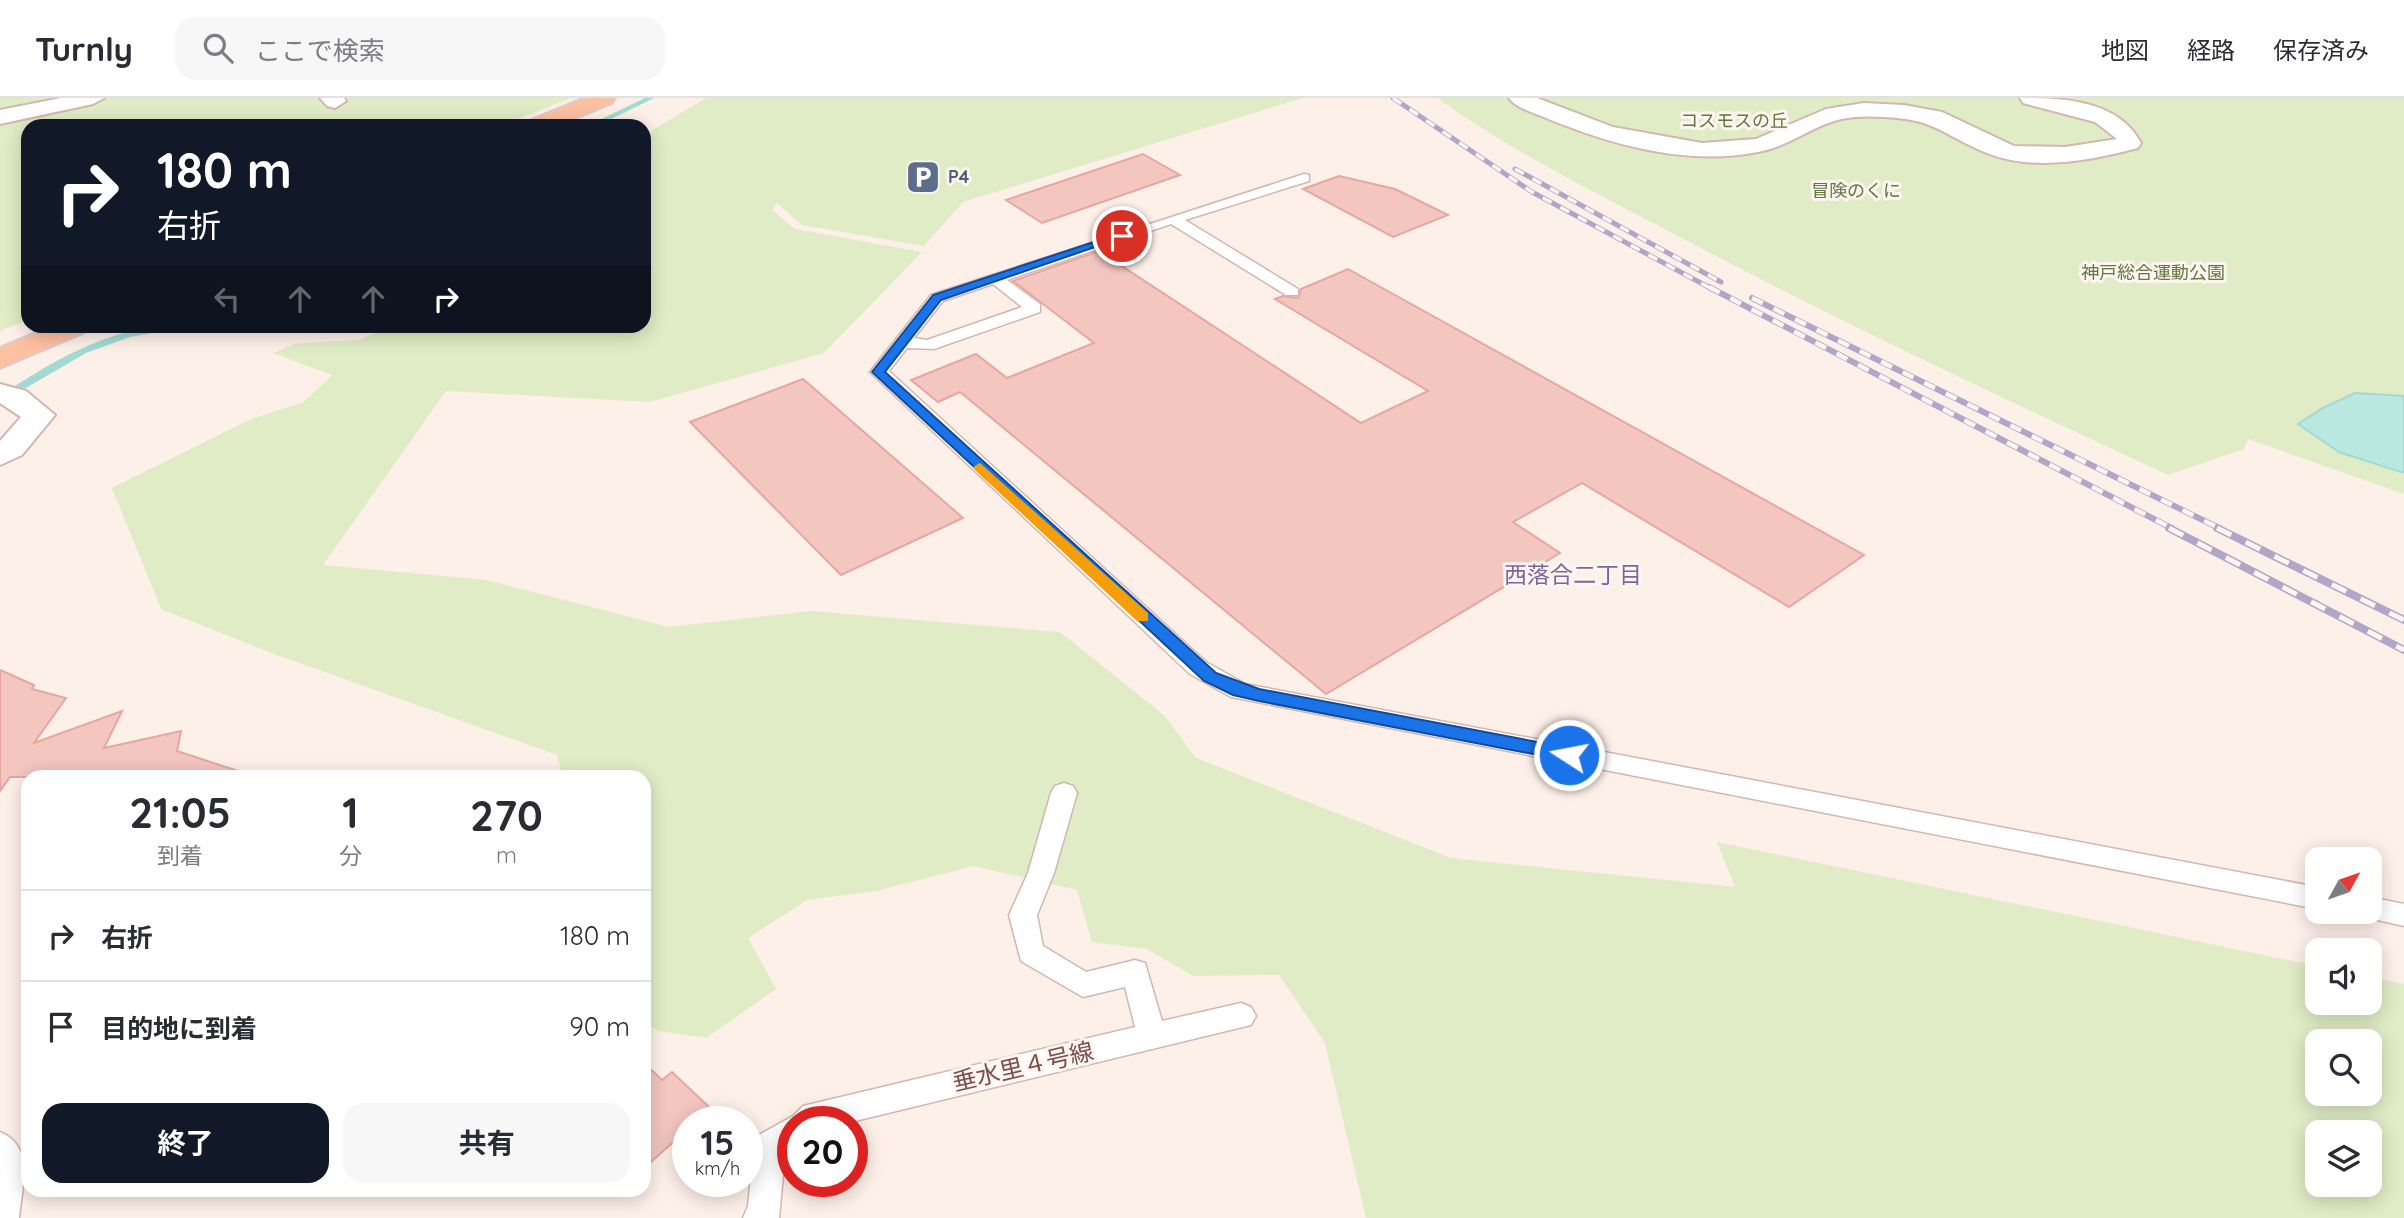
<!DOCTYPE html>
<html lang="ja">
<head>
<meta charset="utf-8">
<style>
	body { margin:0; font-family:Quicksand,"Noto Sans JP",sans-serif; background:#f7f7f7; color:#2b2b33; height:100vh; display:flex; flex-direction:column; font-size:26px; white-space:nowrap }
	* { box-sizing:border-box; margin:0 }
	p { font-size:23px; color:#7c7c81 }
	.icon { flex:none; width:38px; height:38px; fill:none; stroke:currentColor; stroke-width:2; stroke-linecap:round; stroke-linejoin:round }
	.map { position:relative; flex:1; overflow:hidden }
	.details { position:absolute; left:21px; top:672px; width:630px; height:427px; display:flex; flex-direction:column; background:#fff; border-radius:21px; box-shadow:0 4px 18px #0003 }
	.details>* { flex:none }
	.hud { position:absolute; left:21px; top:21px; width:630px; height:214px; border-radius:21px; box-shadow:0 4px 18px #0003; background:#111827; color:#fff; overflow:hidden }
	.needle { width:46px; rotate:50deg }
	.tools { position:absolute; left:2305px; top:749px; display:grid; gap:14px }
	.tools a { display:grid; place-items:center; width:77px; height:77px; border-radius:14px; background:#fff; box-shadow:0 4px 18px #0003; font-size:35px }
	.speed { position:absolute; left:672px; top:1008px; display:flex; gap:14px; font-size:35px; font-weight:700; text-align:center }
	.speed>* { display:grid; place-content:center; width:91px; height:91px; border-radius:50%; background:#fff; box-shadow:0 4px 18px #0003; line-height:1 }
	.speed small { font-size:18px; font-weight:400 }
	.speed .limit { border:10px solid #d22; background:#fff; color:#111 }
	.pin { position:absolute; display:grid; place-items:center; width:60px; height:60px; color:#fff; margin:-30px; border:4px solid #fff; border-radius:50%; box-shadow:0 2px 7px #0007 }
	.me { position:absolute; width:77px; margin:-38px; rotate:281deg; stroke-linejoin:round; filter:drop-shadow(0 0 5px #0008) }
	.turn { display:flex; align-items:center; gap:24px; height:147px; padding:0 21px; font-size:32px }
	.turn .icon { width:91px; height:91px; stroke-width:2.5 }
	.turn b { display:block; font-size:49px; line-height:60px }
	.lanes { display:flex; align-items:center; height:66px; padding:0 21px; background:#0003; justify-content:center; gap:35px; direction:ltr }
	.lanes .off { opacity:.35 }
	.eta { display:flex; justify-content:space-evenly; align-items:center; height:119px; text-align:center }
	.eta b { font-size:42px; font-weight:700; line-height:49px }
	.primary-button { display:flex; gap:14px; margin-top:auto; padding:14px 21px }
	.primary-button a { flex:1; height:80px; border-radius:21px; background:#111827; color:#fff; font-size:28px; font-weight:700; line-height:80px; text-align:center }
	.primary-button a+a { background:#f7f7f7; color:#2b2b33 }
	ul { padding:0; list-style:none }
	li { display:flex; align-items:center; gap:21px; height:91px; padding:0 21px; border-top:2px solid #e1e1e2 }
	li div { flex:1 }
	li b { display:block; font-size:26px }
	li em { font-style:normal }
	header { display:flex; align-items:center; gap:42px; box-sizing:border-box; height:98px; padding:0 35px; background:#fff; border-bottom:2px solid #e1e1e2 }
	header strong { font-size:33px }
	nav { display:flex; gap:38px; margin-inline-start:auto; font-size:24px }
	.search { width:490px; height:63px; background:#f7f7f7; display:flex; align-items:center; gap:18px; box-sizing:border-box; padding:0 24px; border-radius:21px; color:#7c7c81; font-size:26px }
	.map>svg:first-child { display:block }
	.green { fill:#e0ecc6; fill-rule:evenodd }
	.water { fill:#bce8e2; stroke:#a2dad3; stroke-width:2 }
	.lines { fill:none; stroke-linecap:round; stroke-linejoin:round }
	.stream { fill:#a2dad3; fill-rule:evenodd }
	.building { fill:#f3c6c0; stroke:#e6a7a0; stroke-width:2 }
	.lane-casing { stroke:#d3b6b0; stroke-width:3 }
	.street-casing { stroke:#d3b6b0; stroke-width:4 }
	.primary-casing { stroke:#d9cecd; stroke-width:4 }
	.lane { fill:#fff; fill-rule:evenodd }
	.street { fill:#fff; fill-rule:evenodd }
	.primary { fill:#fcc1a1; fill-rule:evenodd }
	.rail-far2-casing { stroke:#afa6c8; stroke-width:5 }
	.rail-far1-casing { stroke:#afa6c8; stroke-width:6 }
	.rail-casing { stroke:#afa6c8; stroke-width:8 }
	.rail-far2 { stroke:#fff5f0; stroke-width:3.5; stroke-dasharray:10; stroke-linecap:butt }
	.rail-far1 { stroke:#fff5f0; stroke-width:4.5; stroke-dasharray:12; stroke-linecap:butt }
	.rail { stroke:#fff5f0; stroke-width:5; stroke-dasharray:16; stroke-linecap:butt }
	.route { fill:#1a73e8; stroke:#114b97; stroke-width:2 }
	.slow { fill:#f59e0b }
	.labels { text-anchor:middle; stroke-width:6; stroke-linejoin:round; paint-order:stroke }
	.far-park-label { font-size:18px; fill:#607940; stroke:#fff5f0 }
	.far-service-label { font-size:18px; font-weight:bold; fill:#4e5e75; stroke:#fff5f0; text-anchor:start }
	.neighbourhood-label { font-size:23px; fill:#7c679b; stroke:#fff5f0 }
	.near-street-label { font-size:24px; fill:#794f4b; stroke:#fff5f0 }
</style>
</head>
<body>
<header>
<strong>Turnly</strong>
<div class="search"><svg class="icon" aria-label="search" viewBox="0 0 24 24"><circle cx="10" cy="10" r="6"/><path d="M15 15l6 6"/></svg>ここで検索</div>
<nav><a>地図</a><a>経路</a><a>保存済み</a></nav>
</header>
<div class="map">
<svg width="2404" height="1120" viewBox="0 0 2404 1120">
	<rect width="100%" height="100%" fill="#fdf0e9"/>
	<g class="green">
		<path d="M 0,0 L 571,0 L 500,28 L 28,28 L 28,222 L 0,233 Z"/>
		<path d="M 706,0 L 1303,0 L 963,104 L 924,148 L 802,127 L 777,105 L 772,112 L 795,131 L 922,154 L 824,255 L 650,304 L 446,293 L 323,467 L 487,482 L 669,529 L 811,513 L 1060,534 L 1165,618 L 1196,660 L 1451,760 L 1735,789 L 1717,744 L 2317,868 L 2317,905 L 2370,905 L 2370,879 L 2404,886 L 2404,1120 L 1366,1120 L 1325,945 L 1279,877 L 1193,878 L 1147,851 L 1092,844 L 1077,792 L 974,768 L 876,793 L 807,802 L 748,840 L 776,891 L 706,940 L 658,933 L 644,923 L 644,679 L 563,679 L 557,657 L 277,557 L 161,511 L 112,390 L 251,321 L 304,304 L 332,277 L 273,255 L 297,245 L 359,242 L 392,228 L 644,228 L 644,44 L 654,31 ZM 2317,943 L 2370,943 L 2370,996 L 2317,996 ZM 2317,1034 L 2370,1034 L 2370,1087 L 2317,1087 Z"/>
		<path d="M 1437,0 L 2404,0 L 2404,298 L 2355,295 L 2339,354 L 2404,375 L 2404,396 L 2248,341 L 2244,351 L 2168,377 C 2002,300 1838,223 1676,137 C 1596,95 1511,53 1437,0 Z"/>
	</g>
	<path class="water" d="M 2355,295 L 2404,298 L 2404,375 L 2339,354 L 2298,326 L 2323,310 Z"/>
	<g class="lines">
		<g class="stream">
			<path d="M 645,0 L 654,0 L 597,28 L 587,28 Z"/>
			<path d="M 159,228 L 180,228 L 175,231 L 130,239 L 86,255 L 0,305 L 0,298 C 49,265 100,235 159,228 Z"/>
		</g>
	</g>
	<g class="building">
		<path d="M 1143,56 L 1180,77 L 1042,125 L 1006,102 Z"/>
		<path d="M 1339,78 L 1395,91 L 1448,117 L 1393,139 L 1303,91 Z"/>
		<path d="M 1099,153 L 1361,325 L 1428,293 L 1275,201 L 1283,198 L 1298,200 L 1301,191 L 1348,171 L 1864,457 L 1789,509 L 1582,385 L 1513,424 L 1560,455 L 1326,596 L 960,294 L 938,304 L 911,282 L 976,256 L 1007,280 L 1094,245 L 1013,183 Z"/>
		<path d="M 803,281 L 963,420 L 841,477 L 690,324 Z"/>
		<path d="M 0,572 L 34,587 L 32,591 L 66,600 L 34,645 L 122,613 L 104,650 L 181,633 L 177,653 L 238,673 L 237,679 L 10,679 L 0,693 Z"/>
		<path d="M 644,965 L 662,982 L 672,974 L 725,1024 L 688,1024 L 688,1031 L 644,1070 Z"/>
	</g>
	<g class="lines">
		<g class="lane-casing">
			<g id="lane">
				<path d="M 1304,76 L 1309,77 L 1309,83 L 1185,122 L 1298,191 L 1298,197 L 1286,197 L 1171,126 L 1007,182 L 1040,206 L 1040,214 L 934,251 L 907,250 L 889,273 L 1206,564 L 1245,586 L 2317,789 L 2317,811 L 1231,599 L 1190,576 L 870,274 L 931,197 ZM 993,186 L 1022,209 L 927,242 L 914,240 L 943,203 Z"/>
				<path d="M 1064,685 L 1073,688 L 1077,695 L 1054,775 L 1037,817 L 1043,848 L 1086,874 L 1135,862 L 1145,865 L 1162,923 L 1241,905 L 1251,909 L 1256,918 L 1251,927 L 851,1024 L 793,1024 L 793,1051 L 785,1056 L 779,1120 L 743,1120 L 748,1108 L 754,1048 L 759,1037 L 793,1018 L 803,1008 L 1135,929 L 1125,889 L 1083,899 L 1021,863 L 1009,817 L 1028,775 L 1051,695 L 1055,688 Z"/>
				<path d="M 2370,799 L 2404,806 L 2404,828 L 2360,818 L 2358,814 L 2370,814 Z"/>
				<path d="M 0,1034 C 35,1048 22,1090 19,1120 L 0,1120 Z"/>
			</g>
		</g>
		<g class="street-casing">
			<g id="street">
				<path d="M 61,0 L 104,0 L 93,6 L 0,26 L 0,12 Z"/>
				<path d="M 320,0 L 344,0 L 346,3 L 335,10 L 327,8 Z"/>
				<path d="M 1509,0 L 1537,0 L 1613,29 L 1702,45 L 1756,41 L 1826,11 L 1864,5 L 1904,7 L 1942,14 L 2014,48 L 2065,49 L 2117,41 L 2095,24 L 2023,5 L 2020,0 C 2064,0 2118,2 2141,45 L 2138,50 C 2092,62 2033,74 1987,55 C 1942,37 1937,21 1883,19 C 1870,18 1855,18 1841,21 C 1812,28 1788,49 1758,54 C 1686,68 1612,47 1546,20 C 1534,15 1516,10 1509,0 Z"/>
				<path d="M 0,286 L 26,293 L 55,317 L 22,357 L 0,367 L 0,343 L 21,319 L 0,305 Z"/>
			</g>
		</g>
		<g class="primary-casing">
			<g id="primary">
				<path d="M 585,0 L 615,0 L 612,5 L 556,28 L 526,28 L 529,23 Z"/>
				<path d="M 52,228 L 89,228 L 85,234 L 0,270 L 0,250 Z"/>
			</g>
		</g>
		<use href="#lane" class="lane"/>
		<use href="#street" class="street"/>
		<use href="#primary" class="primary"/>
		<g class="rail-far2-casing">
			<g id="rail-far2">
				<path d="M 1393,0 L 1532,94 L 1712,191"/>
				<path d="M 1515,71 L 1721,184"/>
			</g>
		</g>
		<g class="rail-far1-casing">
			<g id="rail-far1">
				<path d="M 1709,189 L 2173,431"/>
				<path d="M 1752,200 L 2221,431"/>
			</g>
		</g>
		<g class="rail-casing">
			<g id="rail">
				<path d="M 2169,430 L 2404,552"/>
				<path d="M 2217,430 L 2404,522"/>
			</g>
		</g>
		<use href="#rail-far2" class="rail-far2"/>
		<use href="#rail-far1" class="rail-far1"/>
		<use href="#rail" class="rail"/>
	</g>
	<path class="route" d="M 1118,136 L 1127,138 L 941,202 L 885,274 L 1216,575 L 1259,591 L 1569,650 L 1575,652 L 1578,657 L 1575,661 L 1569,663 L 1259,603 L 1233,597 L 1204,583 L 872,274 L 933,197 Z"/>
	<path class="slow" d="M 980,365 L 1148,515 L 1148,523 L 1137,523 L 975,372 L 973,369 Z"/>
	<defs>
		<g id="parking-square" transform="scale(1.75)"><rect x="-9" y="-9" width="18" height="18" rx="4" fill="#5c6f8a" stroke="#fff5f0"/><path d="M-3.5-5.5H1a3.5 3.5 0 0 1 0 7H-1V5.5H-3.5ZM-1-3.4V-.6H.8a1.4 1.4 0 0 0 0-2.8Z" fill="#fff"/></g>
	</defs>
	<g fill-rule="evenodd">
		<use href="#parking-square" x="923" y="79"/>
	</g>
	<g class="labels">
		<g class="far-park-label">
			<text x="1734" y="29">コスモスの丘</text>
			<text x="1856" y="99">冒険のくに</text>
			<text x="2153" y="181">神戸総合運動公園</text>
		</g>
		<g class="far-service-label">
			<text x="948" y="85">P4</text>
		</g>
		<g class="neighbourhood-label">
			<text x="1573" y="485">西落合二丁目</text>
		</g>
		<g class="near-street-label">
			<text transform="translate(1023 969) rotate(-13)" y="8">垂水里４号線</text>
		</g>
	</g>
</svg>
<div class="tools">
<a><svg class="needle" viewBox="-14 -14 28 28"><path d="M0-13l5 13h-10z" fill="#e53935"/><path d="M0 13l5-13h-10z" fill="#7c7c81"/></svg></a>
<a><svg class="icon" aria-label="sound" viewBox="0 0 24 24"><path d="M4 9h4l5-4v14l-5-4H4zM17 9q2 3 0 6"/></svg></a>
<a><svg class="icon" aria-label="search" viewBox="0 0 24 24"><circle cx="10" cy="10" r="6"/><path d="M15 15l6 6"/></svg></a>
<a><svg class="icon" aria-label="layers" viewBox="0 0 24 24"><path d="M12 4l9 5-9 5-9-5zM3 14l9 5 9-5"/></svg></a>
</div>
<div class="speed"><div>15<small>km/h</small></div><div class="limit">20</div></div>
<div class="pin" style="left:1122px;top:138px;background:#d93025"><svg class="icon" aria-label="arrive" viewBox="0 0 24 24"><path d="M6 21V4h12l-3 4 3 4H6"/></svg></div>
<svg class="me" style="left:1569px;top:657px" viewBox="-20 -20 40 40"><circle r="17" fill="#1a73e8" stroke="#fff" stroke-width="3"/><path d="M0-11L8 9 0 5-8 9z" fill="#fff"/></svg>
<div class="hud">
<div class="turn"><svg class="icon" aria-label="right" viewBox="0 0 24 24"><path d="M7 20v-9h11M14 6l5 5-5 5"/></svg><div><b>180 m</b>右折</div></div>
<div class="lanes"><svg class="icon off" aria-label="left" viewBox="0 0 24 24"><path d="M17 20v-9H6M10 6l-5 5 5 5"/></svg><svg class="icon off" aria-label="ahead" viewBox="0 0 24 24"><path d="M12 20V5M6 11l6-6 6 6"/></svg><svg class="icon off" aria-label="ahead" viewBox="0 0 24 24"><path d="M12 20V5M6 11l6-6 6 6"/></svg><svg class="icon" aria-label="right" viewBox="0 0 24 24"><path d="M7 20v-9h11M14 6l5 5-5 5"/></svg></div>
</div>
<section class="details">
<div class="eta">
<div><b>21:05</b><p>到着</p></div>
<div><b>1</b><p>分</p></div>
<div><b>270</b><p>m</p></div>
</div>
<ul>
<li><svg class="icon" aria-label="right" viewBox="0 0 24 24"><path d="M7 20v-9h11M14 6l5 5-5 5"/></svg><div><b>右折</b></div><em>180 m</em></li>
<li><svg class="icon" aria-label="arrive" viewBox="0 0 24 24"><path d="M6 21V4h12l-3 4 3 4H6"/></svg><div><b>目的地に到着</b></div><em>90 m</em></li>
</ul>
<div class="primary-button"><a>終了</a><a>共有</a></div>
</section>
</div>
</body>
</html>
